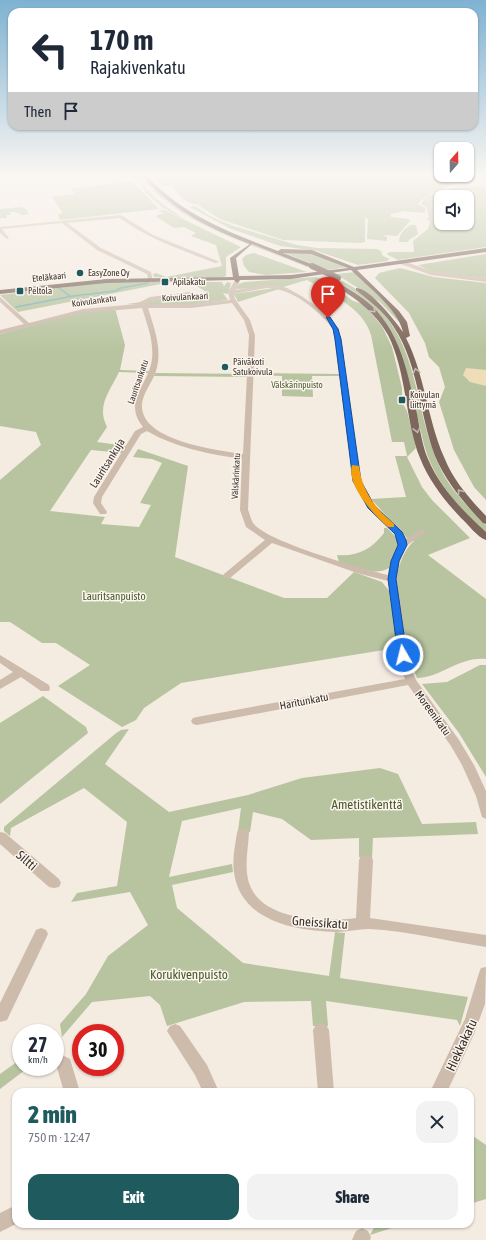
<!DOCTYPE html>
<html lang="en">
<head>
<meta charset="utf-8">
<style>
	body { margin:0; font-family:"Asap Condensed",sans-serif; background:#f2f2f3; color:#1f2937; height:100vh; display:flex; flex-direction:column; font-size:15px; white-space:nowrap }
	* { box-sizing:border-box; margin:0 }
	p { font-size:13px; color:#747a83 }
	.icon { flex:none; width:22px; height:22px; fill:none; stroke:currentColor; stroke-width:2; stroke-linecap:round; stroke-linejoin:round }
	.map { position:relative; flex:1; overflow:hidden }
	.side { position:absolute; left:12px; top:1088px; width:462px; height:140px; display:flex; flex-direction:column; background:#fff; border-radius:12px; box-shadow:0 1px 3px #0004 }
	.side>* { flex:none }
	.hud { position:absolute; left:8px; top:8px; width:470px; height:122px; border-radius:12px; box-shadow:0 1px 3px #0004; background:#fff; color:#1f2937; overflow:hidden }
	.needle { width:26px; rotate:20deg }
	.controls { position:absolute; left:434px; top:142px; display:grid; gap:8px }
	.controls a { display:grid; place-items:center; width:40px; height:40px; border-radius:8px; background:#fff; box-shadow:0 1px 3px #0004; font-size:20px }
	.speed { position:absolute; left:12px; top:1024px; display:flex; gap:8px; font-size:20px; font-weight:700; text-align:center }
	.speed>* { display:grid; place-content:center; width:52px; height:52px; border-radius:50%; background:#fff; box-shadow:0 1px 3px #0004; line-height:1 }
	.speed small { font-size:10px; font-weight:400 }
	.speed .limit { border:6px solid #d22; background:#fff; color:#111 }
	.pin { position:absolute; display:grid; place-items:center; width:34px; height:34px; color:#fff; margin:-41px -17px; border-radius:50% 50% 50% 0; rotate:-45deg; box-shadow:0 0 4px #0007 }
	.pin .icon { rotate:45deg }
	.me { position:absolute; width:44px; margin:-22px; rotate:352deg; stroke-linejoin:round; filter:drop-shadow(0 0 3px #0008) }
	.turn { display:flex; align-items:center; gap:14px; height:84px; padding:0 16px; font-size:18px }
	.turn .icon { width:52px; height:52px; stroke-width:2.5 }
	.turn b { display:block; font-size:28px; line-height:34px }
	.then { display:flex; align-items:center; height:38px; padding:0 16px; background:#0003; gap:8px; font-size:15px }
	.round { display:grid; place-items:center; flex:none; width:42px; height:42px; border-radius:12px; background:#f2f2f3 }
	.summary { display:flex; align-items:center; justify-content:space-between; height:68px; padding:0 16px }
	h1 { font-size:24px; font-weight:800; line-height:30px; color:#1f5a5e }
	.action { display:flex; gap:8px; margin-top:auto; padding:8px 16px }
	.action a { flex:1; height:46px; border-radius:12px; background:#1f5a5e; color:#fff; font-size:16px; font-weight:800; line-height:46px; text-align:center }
	.action a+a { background:#f2f2f3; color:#1f2937 }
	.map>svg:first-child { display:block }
	.green { fill:#b8c4a0; fill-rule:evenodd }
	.sand { fill:#efdcb8 }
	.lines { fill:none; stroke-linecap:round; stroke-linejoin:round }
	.stream { stroke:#7fb0b2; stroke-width:1.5 }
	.minor { fill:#cdbbac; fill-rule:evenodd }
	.major { fill:#7d675c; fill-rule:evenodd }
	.major-bridge { stroke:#7d675c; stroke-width:6 }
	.oneway { stroke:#c2b5ac }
	.route { fill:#1a73e8; stroke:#114b97 }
	.slow { fill:#f59e0b }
	.poi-dot { fill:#1f5a5e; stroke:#fbf5ee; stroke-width:1.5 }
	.labels { text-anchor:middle; stroke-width:3; stroke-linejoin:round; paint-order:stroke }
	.far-poi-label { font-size:9px; fill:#3b302b; stroke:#fbf5ee; text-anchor:start }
	.far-street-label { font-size:9px; fill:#3b302b; stroke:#fbf5ee }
	.far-park-label { font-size:9px; fill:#4a5a2e; stroke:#fbf5ee }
	.street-label { font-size:11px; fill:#3b302b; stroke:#fbf5ee }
	.park-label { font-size:11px; fill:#4a5a2e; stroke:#fbf5ee }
	.near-park-label { font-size:13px; fill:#4a5a2e; stroke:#fbf5ee }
	.near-street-label { font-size:13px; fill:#3b302b; stroke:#fbf5ee }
</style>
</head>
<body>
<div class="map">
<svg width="486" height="1240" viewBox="0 0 486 1240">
	<rect width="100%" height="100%" fill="#f4ebe1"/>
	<g class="green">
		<path d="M 134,176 L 136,176 C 148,195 167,207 184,219 L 166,210 L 168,209 L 164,209 L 147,194 Z"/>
		<path d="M 141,176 L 168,202 L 188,215 L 310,266 L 307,267 C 253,244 177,225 141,176 Z"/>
		<path d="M 155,176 L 483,176 C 465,182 428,190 418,204 L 425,208 L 425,213 L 404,211 L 391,214 L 391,217 L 409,219 L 410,221 L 397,236 L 382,235 L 387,237 L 387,241 L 367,239 L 368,219 L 365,217 L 365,242 L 359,243 L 283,240 L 220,219 L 198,205 L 201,204 C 184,205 182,196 172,187 L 168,187 L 174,186 L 173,185 L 163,186 Z"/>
		<path d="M 132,181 L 159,209 L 78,218 L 113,215 L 57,220 L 60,220 L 58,214 L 63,213 L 52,197 L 75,194 L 71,189 Z"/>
		<path d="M 462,186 L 486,187 L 486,247 L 398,260 L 388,255 L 387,253 L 391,252 L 414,252 L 413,241 L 428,229 L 430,222 L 427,218 L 429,217 L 427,208 L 421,204 L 426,197 L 436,193 ZM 441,197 L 467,197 L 467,223 L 441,223 Z"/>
		<path d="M 195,206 L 210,216 L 233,226 L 297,245 L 317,248 L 377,249 L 381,251 L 383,256 L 390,259 L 387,260 L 389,261 L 358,265 L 317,251 L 280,246 L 229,228 L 190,207 Z"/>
		<path d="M 21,207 L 26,209 L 29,214 L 22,215 L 16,212 L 9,212 L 11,215 L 6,215 L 7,218 L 0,218 L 0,209 Z"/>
		<path d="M 164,210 L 241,247 L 226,257 L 226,276 C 215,281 168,278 154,277 L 153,274 L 156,273 L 166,277 L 222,266 L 216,245 L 191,236 L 196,233 L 184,227 L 174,228 L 155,216 L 164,213 L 157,211 Z"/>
		<path d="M 411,225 L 416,225 L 418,234 L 409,240 L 408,242 L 399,242 C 399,234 404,229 411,225 Z"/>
		<path d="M 282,252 L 305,252 L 348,267 L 328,270 Z"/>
		<path d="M 254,253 L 307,272 L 266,275 L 249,272 L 244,266 L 242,259 L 246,255 Z"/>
		<path d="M 486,254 L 486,278 L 433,272 L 418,265 Z"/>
		<path d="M 400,268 L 434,277 L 486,283 L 486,500 L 474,487 L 454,450 L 439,402 L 445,387 L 439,367 L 429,357 L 425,343 L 409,313 L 375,278 L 379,273 Z"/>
		<path d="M 355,272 L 394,311 L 399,322 L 380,302 L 336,274 Z"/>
		<path d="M 316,277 L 329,283 L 353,301 L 363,304 L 382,326 L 392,347 L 402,388 L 402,399 L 400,399 L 407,411 L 416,448 L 407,457 L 422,487 L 432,500 L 470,538 L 428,555 L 486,599 L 486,659 C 460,656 442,677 417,678 L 408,655 L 390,649 L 181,683 L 144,708 L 136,720 L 122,727 L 58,686 L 90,665 L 56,643 L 42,643 L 10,622 L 0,622 L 0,480 L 41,445 L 36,432 L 0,426 L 0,334 L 82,312 L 115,308 L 125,345 L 120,370 L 149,371 L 148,373 L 119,372 C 110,391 96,406 107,427 L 97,442 L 126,446 L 122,453 L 91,450 L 50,511 L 105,517 L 101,524 L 139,527 L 151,505 L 140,503 L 162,463 L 152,459 L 133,457 L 138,449 L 188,466 L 175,557 L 284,598 L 327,598 L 354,572 L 382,582 L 391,593 C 399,574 398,556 414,541 L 407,538 L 371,499 L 406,497 L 395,456 L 407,456 L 404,442 L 392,442 L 371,335 C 363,307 330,294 307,280 L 283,287 L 236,289 L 239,284 L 244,282 Z"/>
		<path d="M 333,279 C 342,279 353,287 360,292 C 422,337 411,403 439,465 C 449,489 468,507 486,525 L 486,532 C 464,513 443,491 431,464 C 425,451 422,437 419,423 C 401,353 403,317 333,279 Z"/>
		<path d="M 107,282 L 171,282 L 18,312 L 0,295 Z"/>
		<path d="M 190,282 L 222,282 L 224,286 L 227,282 L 231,283 L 228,294 L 223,293 L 228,300 L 187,305 L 127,304 L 208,293 Z"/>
		<path d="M 274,288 L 279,289 L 238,302 L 234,294 Z"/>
		<path d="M 155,373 L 248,374 L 248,377 L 154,376 Z"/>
		<path d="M 255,373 L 339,374 L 339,376 L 312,376 L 313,397 L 282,396 L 282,376 L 254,375 Z"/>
		<path d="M 384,528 L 387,528 L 395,536 L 399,544 L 389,568 C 374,577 354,566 339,562 L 337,555 C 357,557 372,549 384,533 Z"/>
		<path d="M 480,665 L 486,665 L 486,777 L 459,733 L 422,684 L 447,682 Z"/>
		<path d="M 43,696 L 86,727 L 88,733 L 0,804 L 0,723 Z"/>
		<path d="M 129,729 L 105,764 L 169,812 L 248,795 L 302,778 L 380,768 L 398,774 L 422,824 L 476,822 L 478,834 L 373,838 L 372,858 L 359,857 L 359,838 L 311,840 L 282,819 L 253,812 L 250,832 L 238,831 L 241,808 L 182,821 L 169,877 L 232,864 L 233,872 L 172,885 L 177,908 L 243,963 L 329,976 L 335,932 L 345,933 L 340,978 L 468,997 L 460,1026 L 457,1020 L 326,1001 L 328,1026 L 313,1026 L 311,1001 L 244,1002 L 167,1026 L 160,1005 L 150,996 L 92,1002 L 62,1037 L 60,1024 L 86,994 L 108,956 L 148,925 L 130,892 L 71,902 L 77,893 L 117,886 L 127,822 L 84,788 L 11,828 L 10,836 L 4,831 L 4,827 L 115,734 L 121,730 Z"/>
		<path d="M 21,1059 L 21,1067 L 29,1067 L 0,1089 L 0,1074 Z"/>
		<path d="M 470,1134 L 486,1145 L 486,1199 L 470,1204 Z"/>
		<path d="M 376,1224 L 404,1224 L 370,1235 Z"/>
	</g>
	<path class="sand" d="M 466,368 L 486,370 L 486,386 L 470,382 L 463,375 Z"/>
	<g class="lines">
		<g class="stream">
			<path d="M 59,288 L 70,296"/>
			<path d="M 16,307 L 73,296 L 115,291 L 121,288 L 148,283"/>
		</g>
		<g class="minor">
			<path d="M 121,215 L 153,235 L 220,262 L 215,263 C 182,250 148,239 120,218 L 67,223 L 101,248 L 151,272 L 153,281 L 149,281 L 147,274 L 97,250 L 62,223 L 2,229 L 9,238 L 7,239 L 0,233 L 0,227 Z"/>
			<path d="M 400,260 L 432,271 L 486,278 L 486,282 L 431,275 L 398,263 L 398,261 Z"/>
			<path d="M 237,279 L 240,281 L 236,290 L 267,285 L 278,285 L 287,288 L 303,297 L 320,309 L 339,329 L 361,481 L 374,505 L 402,531 L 406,539 L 422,529 L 426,532 L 406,546 L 400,561 L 397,579 L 409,663 L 416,680 L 459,740 L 474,765 L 486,791 L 486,819 L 482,817 L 476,796 L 462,765 L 451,746 L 408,685 L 197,725 L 193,724 L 191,721 L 193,718 L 197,717 L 405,679 L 399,663 L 388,581 L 357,573 L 272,543 L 230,578 L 224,578 L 222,576 L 224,574 L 265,540 L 246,527 L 240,510 L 242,459 C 209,454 176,448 147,431 L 141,434 L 102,497 L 101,503 L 107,512 L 106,514 L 100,514 L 93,503 L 94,497 L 135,431 L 143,427 C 122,401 149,385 152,359 C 154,341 147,324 142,308 L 83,313 L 0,334 L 0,330 L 24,324 L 0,302 L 0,297 L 29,323 L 83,309 L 136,304 L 150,297 L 190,292 L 192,293 L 192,295 L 151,301 L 145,304 L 191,304 L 230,300 L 228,292 L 235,280 ZM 267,288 C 292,288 318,310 333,329 L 353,481 L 368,508 L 395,534 L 398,540 L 397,545 L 390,561 L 388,575 C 363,569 268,542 254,524 C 251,521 250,514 248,510 L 255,335 L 250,320 L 235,299 L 234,294 ZM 232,303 L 244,320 L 249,335 L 243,454 C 216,450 139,441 142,404 C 143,394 150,385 154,376 C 164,354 155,330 148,308 L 191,308 Z"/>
			<path d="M 0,655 L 49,685 L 50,688 L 49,691 L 41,691 L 21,677 L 0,689 L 0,680 L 13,672 L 0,663 Z"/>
			<path d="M 243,828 L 248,830 L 249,833 C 248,851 243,871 251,888 C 267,921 326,922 356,918 L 359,860 L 361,856 L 366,855 L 371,856 L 373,860 L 370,918 L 486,935 L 486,947 C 447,941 408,931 369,929 C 358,929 347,932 336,932 C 295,931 240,921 234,872 C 232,859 235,846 237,833 L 238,830 Z"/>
			<path d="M 0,832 L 5,833 L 59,879 L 61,883 L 59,887 L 54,888 L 49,887 L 0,844 Z"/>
			<path d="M 41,928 L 46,930 L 48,934 L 7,1020 L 0,1022 L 0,1003 L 36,930 Z"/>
			<path d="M 486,967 L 485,1004 L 474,1034 L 447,1092 L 430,1092 L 465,1019 L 479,973 L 481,968 Z"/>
			<path d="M 321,1023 L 326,1025 L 329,1030 L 334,1092 L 318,1092 L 313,1030 L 316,1025 Z"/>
			<path d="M 175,1024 L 180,1026 L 207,1065 L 219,1092 L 203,1092 L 195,1075 L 167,1031 L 170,1026 Z"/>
			<path d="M 64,1056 L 70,1059 L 80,1092 L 64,1092 L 56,1064 L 58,1059 Z"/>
			<path d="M 16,1205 L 16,1224 L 0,1232 L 0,1213 Z"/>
			<path d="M 362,1228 L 368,1231 L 371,1237 L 370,1240 L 352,1240 L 356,1231 Z"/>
		</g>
		<g class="major">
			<path d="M 143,176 L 147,176 C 182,215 231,233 278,251 L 281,249 L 312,250 L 354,267 L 486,248 L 486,252 L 357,270 L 399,311 L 407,322 L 410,336 L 406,338 C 425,375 427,418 444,457 C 453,480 469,498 486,516 L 486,524 L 483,523 C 464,503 446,482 435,456 C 418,411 419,358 388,319 C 379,308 367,299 356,290 L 356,288 C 369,287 396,322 403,332 C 398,309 368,287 351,270 L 291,279 L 240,280 L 237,283 L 234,280 L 106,283 L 0,294 L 0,290 L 106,279 L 233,277 L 230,258 L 250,244 C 210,228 170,210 143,176 ZM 252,244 L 312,268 L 314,267 L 314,265 L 283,253 L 311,254 L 348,268 L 291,275 L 239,276 L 236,258 Z"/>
			<path d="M 328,279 L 332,279 C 346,287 360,295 372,306 C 402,335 408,376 417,414 C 420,429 422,445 428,459 C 440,488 463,511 486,532 L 486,540 C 477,537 468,524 461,518 C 445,501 429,481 420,458 C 405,421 407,372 388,335 C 374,310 352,296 328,281 Z"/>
		</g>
		<path class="major-bridge" d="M 312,266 L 338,278"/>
	</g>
	<defs><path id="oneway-chevron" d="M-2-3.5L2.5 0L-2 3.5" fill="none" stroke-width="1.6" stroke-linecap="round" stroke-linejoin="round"/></defs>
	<g class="oneway">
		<use href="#oneway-chevron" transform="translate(373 310) rotate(45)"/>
		<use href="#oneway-chevron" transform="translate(416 371) rotate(-105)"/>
		<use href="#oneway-chevron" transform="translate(417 430) rotate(77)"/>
		<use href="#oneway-chevron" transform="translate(460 492) rotate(-128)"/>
	</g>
	<linearGradient id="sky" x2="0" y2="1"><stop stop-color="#7eb2d2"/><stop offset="0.5" stop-color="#faf6f2"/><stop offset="1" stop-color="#faf6f2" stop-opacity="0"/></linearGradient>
	<rect width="486" height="350" fill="url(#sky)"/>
	<path class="route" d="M 326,317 L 330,317 L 338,329 L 341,339 L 361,481 L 374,505 L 402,532 L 406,540 L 407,545 L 399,561 L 396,579 L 407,655 L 403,658 L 398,655 L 388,579 L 391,561 L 398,545 L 395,534 L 368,508 L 353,481 L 335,339 L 333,329 Z"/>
	<path class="slow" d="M 352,465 L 359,466 C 362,491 375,508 394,524 L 394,527 L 388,527 C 374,515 346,485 352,465 Z"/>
	<g class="poi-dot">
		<circle cx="80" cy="273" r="4"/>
		<rect x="161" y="278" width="8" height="8" rx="2"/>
		<rect x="16" y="287" width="8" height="8" rx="2"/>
		<circle cx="225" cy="367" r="4"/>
		<rect x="398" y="396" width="8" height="8" rx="2"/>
	</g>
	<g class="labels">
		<g class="far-poi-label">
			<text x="88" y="276">EasyZone Oy</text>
			<text x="173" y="285">Apilakatu</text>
			<text x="28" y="294">Peltola</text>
			<text x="233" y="365">Päiväkoti<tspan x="233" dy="10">Satukoivula</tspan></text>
			<text x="410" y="398">Koivulan<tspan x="410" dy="10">liittymä</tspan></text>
		</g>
		<g class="far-street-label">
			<text transform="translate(49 277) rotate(-6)" y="3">Eteläkaari</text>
			<text transform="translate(185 297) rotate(-3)" y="3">Koivulankaari</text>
			<text transform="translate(94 301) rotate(-8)" y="3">Koivulankatu</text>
			<text transform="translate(138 382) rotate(-71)" y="3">Lauritsankatu</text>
			<text transform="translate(236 476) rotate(-87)" y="3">Välskärinkatu</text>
		</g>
		<g class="far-park-label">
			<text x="297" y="388">Välskärinpuisto</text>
		</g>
		<g class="street-label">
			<text transform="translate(107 463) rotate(-58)" y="4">Lauritsankuja</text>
			<text transform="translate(304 701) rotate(-11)" y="4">Haritunkatu</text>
			<text transform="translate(433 713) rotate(54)" y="4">Moreenikatu</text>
		</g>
		<g class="park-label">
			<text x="114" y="600">Lauritsanpuisto</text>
		</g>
		<g class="near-park-label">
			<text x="367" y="809">Ametistikenttä</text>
			<text x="189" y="979">Korukivenpuisto</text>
		</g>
		<g class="near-street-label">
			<text transform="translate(27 860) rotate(41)" y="5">Siltti</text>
			<text transform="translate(320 922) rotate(4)" y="5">Gneissikatu</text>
			<text transform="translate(461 1045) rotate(-65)" y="5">Hiekkakatu</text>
		</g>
	</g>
</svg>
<div class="controls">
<a><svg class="needle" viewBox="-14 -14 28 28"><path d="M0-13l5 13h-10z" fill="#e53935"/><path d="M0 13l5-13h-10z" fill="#747a83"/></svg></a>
<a><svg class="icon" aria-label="sound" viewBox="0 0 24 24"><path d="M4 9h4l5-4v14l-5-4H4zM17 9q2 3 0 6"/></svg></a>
</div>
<div class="speed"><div>27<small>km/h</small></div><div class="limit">30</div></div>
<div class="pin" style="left:328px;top:318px;background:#d93025"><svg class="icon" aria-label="arrive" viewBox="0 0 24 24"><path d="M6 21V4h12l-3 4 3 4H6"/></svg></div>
<svg class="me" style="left:403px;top:655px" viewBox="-20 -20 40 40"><circle r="17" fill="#1a73e8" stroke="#fff" stroke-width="3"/><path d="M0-11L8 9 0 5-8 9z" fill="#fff"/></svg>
<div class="hud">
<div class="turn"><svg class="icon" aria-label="left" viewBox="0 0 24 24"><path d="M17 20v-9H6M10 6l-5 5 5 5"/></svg><div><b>170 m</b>Rajakivenkatu</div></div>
<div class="then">Then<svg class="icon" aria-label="arrive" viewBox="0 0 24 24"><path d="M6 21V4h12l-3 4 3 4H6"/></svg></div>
</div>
<section class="side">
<div class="summary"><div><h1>2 min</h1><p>750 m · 12:47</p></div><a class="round"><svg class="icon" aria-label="close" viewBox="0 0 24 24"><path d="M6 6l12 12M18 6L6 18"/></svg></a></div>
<div class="action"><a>Exit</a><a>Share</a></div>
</section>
</div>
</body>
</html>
